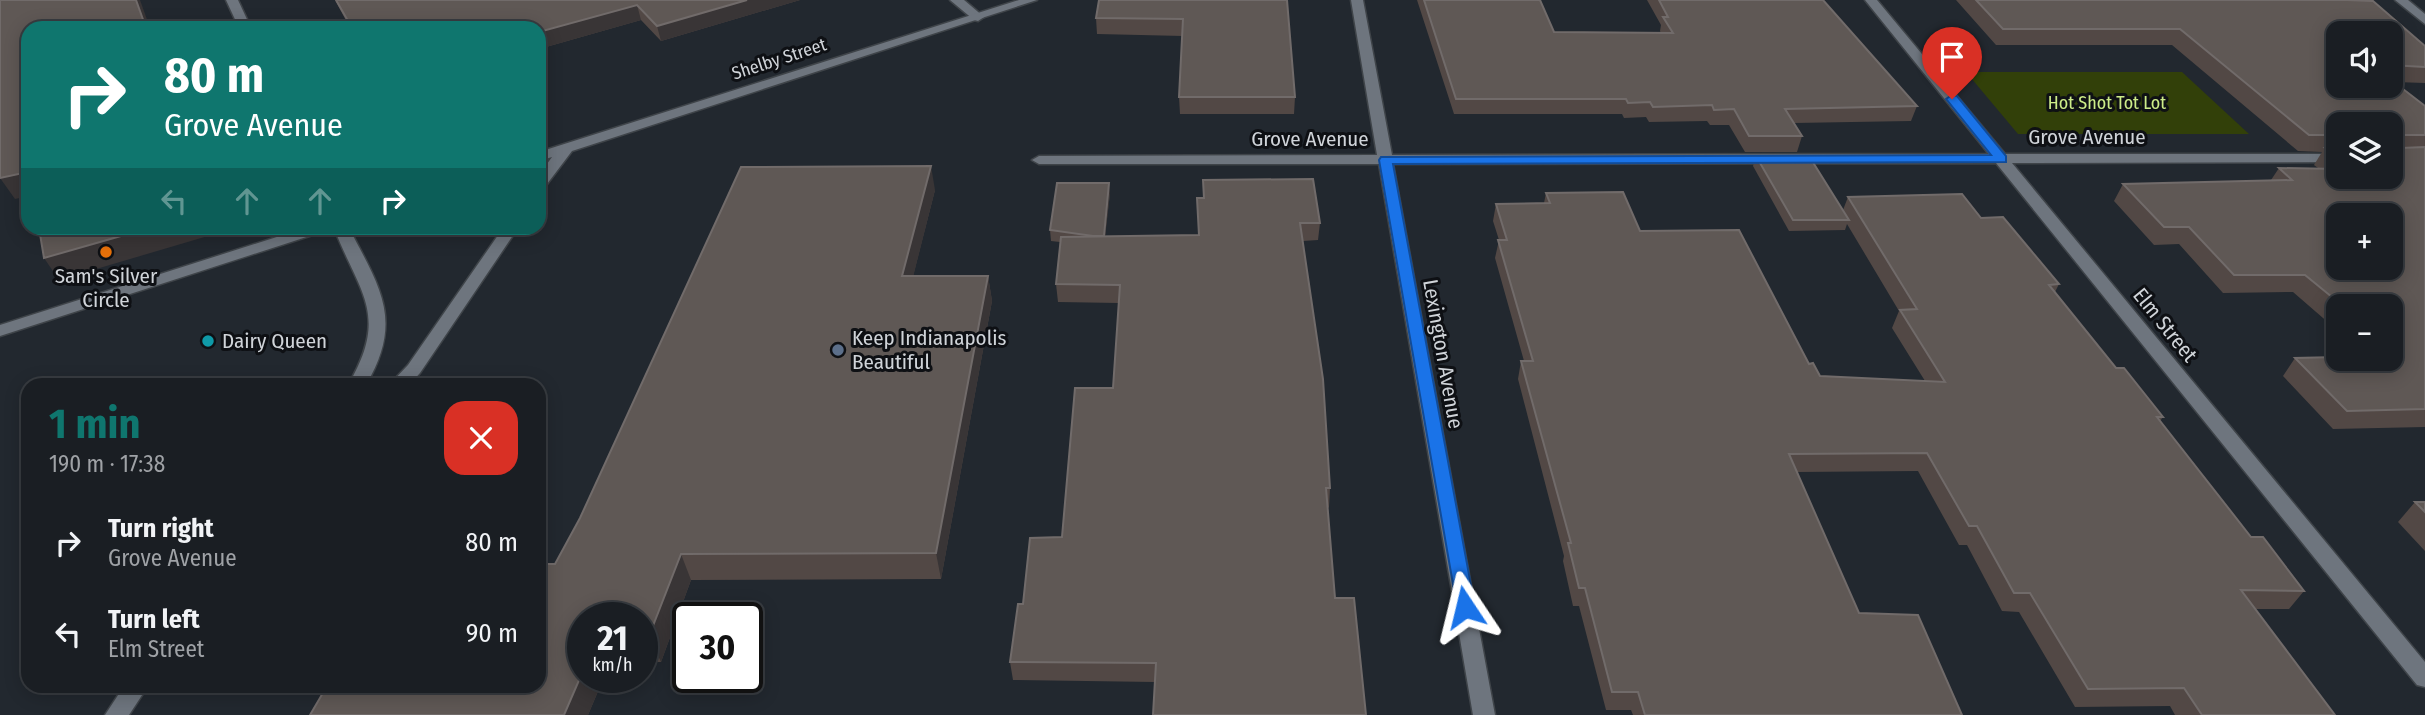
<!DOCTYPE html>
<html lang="en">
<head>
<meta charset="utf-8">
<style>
	body { margin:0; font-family:"Fira Sans Condensed",sans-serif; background:#23272b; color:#f1f3f6; height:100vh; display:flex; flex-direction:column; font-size:26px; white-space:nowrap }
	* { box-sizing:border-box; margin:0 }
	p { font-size:23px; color:#9fa2a6 }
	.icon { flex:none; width:38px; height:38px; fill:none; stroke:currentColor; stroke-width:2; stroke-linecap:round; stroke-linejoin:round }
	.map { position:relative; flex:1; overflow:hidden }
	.sheet { position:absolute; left:21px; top:378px; width:525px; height:315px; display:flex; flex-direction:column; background:#1a1e23; border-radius:21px; box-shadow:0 4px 18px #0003,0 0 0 2px #383c41 }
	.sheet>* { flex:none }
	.hud { position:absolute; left:21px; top:21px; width:525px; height:214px; border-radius:21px; box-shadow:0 4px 18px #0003,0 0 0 2px #383c41; background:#0f766e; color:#fff; overflow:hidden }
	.tools { position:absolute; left:2326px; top:21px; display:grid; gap:14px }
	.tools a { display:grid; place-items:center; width:77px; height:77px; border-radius:14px; background:#1a1e23; box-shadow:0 4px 18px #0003,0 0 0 2px #383c41; font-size:35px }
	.speed { position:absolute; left:567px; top:602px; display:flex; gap:14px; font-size:35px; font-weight:700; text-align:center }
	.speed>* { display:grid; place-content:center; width:91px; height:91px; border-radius:50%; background:#1a1e23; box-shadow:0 4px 18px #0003,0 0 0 2px #383c41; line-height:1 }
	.speed small { font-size:18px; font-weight:400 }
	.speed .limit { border:4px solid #111; border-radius:10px; background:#fff; color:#111 }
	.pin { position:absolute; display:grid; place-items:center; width:60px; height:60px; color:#fff; margin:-72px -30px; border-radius:50% 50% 50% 0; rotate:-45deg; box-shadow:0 0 7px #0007 }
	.pin .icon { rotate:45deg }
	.me { position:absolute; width:77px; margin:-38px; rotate:350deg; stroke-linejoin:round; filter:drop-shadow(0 0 5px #0008) }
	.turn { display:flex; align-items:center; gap:24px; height:147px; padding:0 28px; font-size:32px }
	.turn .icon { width:91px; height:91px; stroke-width:2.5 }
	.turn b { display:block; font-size:49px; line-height:60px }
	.lanes { display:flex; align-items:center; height:66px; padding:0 28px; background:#0003; justify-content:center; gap:35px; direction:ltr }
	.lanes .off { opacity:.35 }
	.round { display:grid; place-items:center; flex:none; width:74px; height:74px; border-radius:21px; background:#23272b }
	.overview { display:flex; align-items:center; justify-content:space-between; height:119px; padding:0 28px }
	h1 { font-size:42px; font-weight:700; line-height:52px; color:#0f766e }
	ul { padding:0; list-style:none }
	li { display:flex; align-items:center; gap:21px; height:91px; padding:0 28px }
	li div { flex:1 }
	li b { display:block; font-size:26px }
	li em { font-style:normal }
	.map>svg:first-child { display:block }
	.green { fill:#324009 }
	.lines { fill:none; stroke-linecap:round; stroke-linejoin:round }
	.minor-casing { stroke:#3f4449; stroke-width:3 }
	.secondary-casing { stroke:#3f4449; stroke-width:3 }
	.minor { fill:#6e757e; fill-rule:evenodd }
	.secondary { fill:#6e757e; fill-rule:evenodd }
	.wall { fill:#524845; fill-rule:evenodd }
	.shaded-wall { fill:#393536 }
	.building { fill:#5f5855; stroke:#716b6a; stroke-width:2; fill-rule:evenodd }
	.route { fill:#1a73e8; stroke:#114b97; stroke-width:2 }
	.food-dot { fill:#e8710a; stroke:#0e1014; stroke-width:2.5 }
	.culture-dot { fill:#0f9aa8; stroke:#0e1014; stroke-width:2.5 }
	.service-dot { fill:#5c6f8a; stroke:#0e1014; stroke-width:2.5 }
	.labels { text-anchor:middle; stroke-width:6; stroke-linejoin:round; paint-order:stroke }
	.far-street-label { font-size:18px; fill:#d0d4d9; stroke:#0e1014 }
	.far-park-label { font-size:18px; fill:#cdec89; stroke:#0e1014 }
	.street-label { font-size:21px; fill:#d0d4d9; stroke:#0e1014 }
	.poi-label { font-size:21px; fill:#d0d4d9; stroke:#0e1014; text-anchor:start }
</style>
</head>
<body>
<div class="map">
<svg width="2425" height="715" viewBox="0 0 2425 715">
	<rect width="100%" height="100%" fill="#22282f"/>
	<path class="green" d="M 1966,72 L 2182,72 L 2249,134 L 2018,134 Z"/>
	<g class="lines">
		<g class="minor-casing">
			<g id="minor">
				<path d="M 226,0 L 238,0 L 251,28 L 239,28 Z"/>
				<path d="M 950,0 L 964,0 L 984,17 L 978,21 L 974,20 Z"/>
				<path d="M 1351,0 L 1363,0 L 1392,155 L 1989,154 L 1865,0 L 1877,0 L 2005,154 L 2338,154 L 2338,162 L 2012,163 L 2425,662 L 2425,687 L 2417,685 L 1996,163 L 1393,164 L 1495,715 L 1473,715 L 1379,164 L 1039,164 L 1032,160 L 1039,156 L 1377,155 Z"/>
				<path d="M 2395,0 L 2408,0 L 2425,14 L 2425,24 Z"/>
			</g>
		</g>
		<g class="secondary-casing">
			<g id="secondary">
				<path d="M 1019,0 L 1037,0 L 572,151 L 544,188 L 539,189 L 539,175 L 552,157 L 539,161 L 539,152 Z"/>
				<path d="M 305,228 L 327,228 L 325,231 L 0,336 L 0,325 Z"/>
				<path d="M 334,228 L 349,228 C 380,288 404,320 366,385 L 348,385 C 390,314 359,293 334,228 Z"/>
				<path d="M 503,228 L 518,228 L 420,373 L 409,385 L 389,385 L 408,365 Z"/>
				<path d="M 124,686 L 148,686 L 129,715 L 105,715 Z"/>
			</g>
		</g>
		<use href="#minor" class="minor"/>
		<use href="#secondary" class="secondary"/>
	</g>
	<g class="wall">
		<path d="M 335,0 L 800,0 L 661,41 L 641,20 L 539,49 L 539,28 L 350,28 Z"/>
		<path d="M 1287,0 L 1295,97 L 1294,114 L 1180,114 L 1179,97 L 1183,36 L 1097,34 L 1096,18 Z"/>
		<path d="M 1417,0 L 1540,0 L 1554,32 L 1661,33 L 1660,31 L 1661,25 L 1647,0 L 1823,0 L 1917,106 L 1911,121 L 1794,123 L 1802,136 L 1797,152 L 1745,152 L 1729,125 L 1710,125 L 1707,121 L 1649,122 L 1646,117 L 1624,118 L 1622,114 L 1454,114 Z"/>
		<path d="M 1956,0 L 2347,0 L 2373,1 L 2425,46 L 2425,67 L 2419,66 L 2425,67 L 2425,83 L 2395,82 L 2425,106 L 2425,427 L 2333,429 L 2283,376 L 2295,358 L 2338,357 L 2338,359 L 2390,359 L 2390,306 L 2338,306 L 2338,331 L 2293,292 L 2223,293 L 2179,244 L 2154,245 L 2114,201 L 2123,184 L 2271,180 L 2279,168 L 2318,168 L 2314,165 L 2322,152 L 2298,151 L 2172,45 L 1996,45 ZM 2338,33 L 2390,33 L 2390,86 L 2338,86 ZM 2338,124 L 2390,124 L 2390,177 L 2338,177 ZM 2338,215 L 2390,215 L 2390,268 L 2338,268 Z"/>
		<path d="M 1756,156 L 1843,210 L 1848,197 L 1981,218 L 2059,284 L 2055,292 L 2116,368 L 2163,417 L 2160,421 L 2251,537 L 2304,591 L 2289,609 L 2255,609 L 2335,715 L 2175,715 L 2170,706 L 2075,707 L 2019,612 L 2002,611 L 1967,545 L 1959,545 L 1918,471 L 1797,472 L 1859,613 L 1962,715 L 1633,715 L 1631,710 L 1606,710 L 1579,606 L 1573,606 L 1563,561 L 1564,556 L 1518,379 L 1521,361 L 1524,361 L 1495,258 L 1499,240 L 1493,221 L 1496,204 L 1544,203 L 1546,193 L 1640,231 L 1809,364 L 1820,376 L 1925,381 L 1892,328 L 1899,311 L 1847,224 L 1845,230 L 1789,231 L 1753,166 Z"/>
		<path d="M 1203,180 L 1320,223 L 1318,240 L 1303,241 L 1330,488 L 1329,507 L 1155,682 L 1013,680 L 1010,662 L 1023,604 L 1062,537 L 1113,388 L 1119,303 L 1058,302 L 1056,284 L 1060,242 L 1051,241 L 1050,230 L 1110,193 L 1105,236 L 1198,235 L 1203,198 Z"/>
		<path d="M 935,190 L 913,276 L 988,276 L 992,301 L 941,579 L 691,580 L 661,662 L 642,662 L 642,618 L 583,618 L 583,677 L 604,677 L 588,715 L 539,686 L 555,564 Z"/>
		<path d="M 2415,502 L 2425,502 L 2425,551 L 2398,522 Z"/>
	</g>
	<g class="shaded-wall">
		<path d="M 136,0 L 140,0 L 150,28 L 146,28 Z"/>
		<path d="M 747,0 L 800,0 L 661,41 L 657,26 Z"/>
		<path d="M 637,5 L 641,20 L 539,49 L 539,32 Z"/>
		<path d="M 931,166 L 935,190 L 907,301 L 902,276 Z"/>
		<path d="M 28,172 L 28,196 L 15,199 L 0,178 Z"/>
		<path d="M 1109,183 L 1110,193 L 1104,248 L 1103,238 Z"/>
		<path d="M 149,228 L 235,228 L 59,280 L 44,258 Z"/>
		<path d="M 988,276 L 992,301 L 941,579 L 936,553 Z"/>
		<path d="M 681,554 L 691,580 L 661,662 L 649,636 Z"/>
		<path d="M 583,671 L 583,677 L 604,677 L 588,715 L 564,715 Z"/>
	</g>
	<g class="building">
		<path d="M 0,0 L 136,0 L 146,28 L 28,28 L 28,172 L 0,178 Z"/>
		<path d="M 336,0 L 747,0 L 657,26 L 637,5 L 539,32 L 539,28 L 352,28 Z"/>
		<path d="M 1099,0 L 1287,0 L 1295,97 L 1179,97 L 1183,19 L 1096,18 Z"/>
		<path d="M 1424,0 L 1540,0 L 1554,32 L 1673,33 L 1663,17 L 1668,17 L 1659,0 L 1823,0 L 1917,106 L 1785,109 L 1802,136 L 1749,136 L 1734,109 L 1714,110 L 1712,105 L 1653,107 L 1650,102 L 1628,103 L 1626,99 L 1456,99 Z"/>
		<path d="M 1976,0 L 2347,0 L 2373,1 L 2425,46 L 2425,67 L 2390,65 L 2390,33 L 2338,33 L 2338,86 L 2390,86 L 2390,79 L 2425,106 L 2425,135 L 2401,135 L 2399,137 L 2401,148 L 2425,147 L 2425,409 L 2347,411 L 2295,358 L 2338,357 L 2338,359 L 2390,359 L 2390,356 L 2402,356 L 2390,346 L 2390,306 L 2343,306 L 2305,275 L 2234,275 L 2189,227 L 2164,227 L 2123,184 L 2292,180 L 2279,168 L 2338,169 L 2338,177 L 2390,177 L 2390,124 L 2338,124 L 2338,135 L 2309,135 L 2180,29 L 2003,29 ZM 2338,215 L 2390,215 L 2390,268 L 2338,268 Z"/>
		<path d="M 2338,147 L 2338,159 L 2325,148 Z"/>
		<path d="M 1756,156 L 1809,156 L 1849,220 L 1793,220 Z"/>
		<path d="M 931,166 L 902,276 L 988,276 L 936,553 L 681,554 L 649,636 L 642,636 L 642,618 L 583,618 L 583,671 L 564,715 L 310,715 L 327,686 L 539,686 L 539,564 L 555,564 L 580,518 L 741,167 Z"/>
		<path d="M 1313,179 L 1320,223 L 1300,223 L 1323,379 L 1330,488 L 1326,488 L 1335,598 L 1354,598 L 1366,715 L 1153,715 L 1156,663 L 1010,662 L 1018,604 L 1023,604 L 1030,538 L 1062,537 L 1075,388 L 1113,388 L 1120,285 L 1056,284 L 1061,237 L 1199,235 L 1197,198 L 1204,198 L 1203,180 Z"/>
		<path d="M 1057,183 L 1109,183 L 1104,236 L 1093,236 L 1050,230 Z"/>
		<path d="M 1623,192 L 1640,231 L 1739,230 L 1809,364 L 1813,363 L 1820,376 L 1945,382 L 1900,310 L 1917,309 L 1848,197 L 1962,194 L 1981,218 L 2003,217 L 2059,284 L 2049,285 L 2116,368 L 2124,368 L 2163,417 L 2157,417 L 2251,537 L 2263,537 L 2304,591 L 2241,590 L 2335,715 L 2202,715 L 2184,688 L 2088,689 L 2030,593 L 2014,593 L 1977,526 L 1969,526 L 1927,453 L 1789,454 L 1859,613 L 1918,615 L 1962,715 L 1645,715 L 1638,692 L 1612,692 L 1585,588 L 1579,588 L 1568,543 L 1571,543 L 1521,361 L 1533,361 L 1498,240 L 1507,240 L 1496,204 L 1550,203 L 1546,193 Z"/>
		<path d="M 39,228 L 149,228 L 44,258 Z"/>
		<path d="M 2415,502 L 2425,502 L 2425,512 Z"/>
	</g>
	<path class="route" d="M 1952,95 L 1957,96 L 2006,156 L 2006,162 L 1393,164 L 1475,607 L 1472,613 L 1465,615 L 1458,613 L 1379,160 L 1381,157 L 1991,155 L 1946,99 Z"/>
	<circle class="food-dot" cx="106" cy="252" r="7"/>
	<circle class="culture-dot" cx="208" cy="341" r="7"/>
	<circle class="service-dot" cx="838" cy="350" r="7"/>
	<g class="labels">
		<g class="far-street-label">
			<text transform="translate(779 59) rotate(-18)" y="6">Shelby Street</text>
		</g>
		<g class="far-park-label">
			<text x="2107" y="109">Hot Shot Tot Lot</text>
		</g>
		<g class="street-label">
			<text x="2087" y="144">Grove Avenue</text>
			<text x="1310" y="146">Grove Avenue</text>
			<text transform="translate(2165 325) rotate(51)" y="7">Elm Street</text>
			<text transform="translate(1443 354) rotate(80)" y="7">Lexington Avenue</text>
		</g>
		<g class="poi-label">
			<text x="106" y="283" text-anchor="middle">Sam's Silver<tspan x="106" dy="24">Circle</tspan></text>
			<text x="852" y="345">Keep Indianapolis<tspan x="852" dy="24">Beautiful</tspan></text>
			<text x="222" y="348">Dairy Queen</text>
		</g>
	</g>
</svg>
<div class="tools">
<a><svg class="icon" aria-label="sound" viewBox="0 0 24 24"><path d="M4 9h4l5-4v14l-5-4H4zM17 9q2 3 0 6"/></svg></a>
<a><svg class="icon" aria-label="layers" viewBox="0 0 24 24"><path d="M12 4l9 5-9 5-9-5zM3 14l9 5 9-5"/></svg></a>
<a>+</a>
<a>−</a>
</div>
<div class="speed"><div>21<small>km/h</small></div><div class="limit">30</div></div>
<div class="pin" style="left:1952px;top:99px;background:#d93025"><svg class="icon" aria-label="arrive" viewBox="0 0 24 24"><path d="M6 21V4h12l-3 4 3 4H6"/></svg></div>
<svg class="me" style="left:1465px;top:607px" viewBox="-20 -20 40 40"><path d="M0-17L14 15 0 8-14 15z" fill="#1a73e8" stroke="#fff" stroke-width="4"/></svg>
<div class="hud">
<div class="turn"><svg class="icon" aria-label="right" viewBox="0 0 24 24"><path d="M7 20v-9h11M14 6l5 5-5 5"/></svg><div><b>80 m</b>Grove Avenue</div></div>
<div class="lanes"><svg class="icon off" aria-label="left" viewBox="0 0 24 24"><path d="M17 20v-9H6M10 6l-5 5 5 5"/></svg><svg class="icon off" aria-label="ahead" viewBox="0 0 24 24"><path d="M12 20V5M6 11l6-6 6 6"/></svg><svg class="icon off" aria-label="ahead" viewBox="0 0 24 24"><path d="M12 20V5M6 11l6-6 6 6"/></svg><svg class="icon" aria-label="right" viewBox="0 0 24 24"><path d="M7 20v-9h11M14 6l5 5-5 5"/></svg></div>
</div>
<section class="sheet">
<div class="overview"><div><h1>1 min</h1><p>190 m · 17:38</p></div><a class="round" style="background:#d93025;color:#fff"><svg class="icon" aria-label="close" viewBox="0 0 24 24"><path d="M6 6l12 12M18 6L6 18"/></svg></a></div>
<ul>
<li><svg class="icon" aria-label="right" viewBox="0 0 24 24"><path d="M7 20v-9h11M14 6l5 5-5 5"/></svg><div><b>Turn right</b><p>Grove Avenue</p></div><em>80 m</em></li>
<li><svg class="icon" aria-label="left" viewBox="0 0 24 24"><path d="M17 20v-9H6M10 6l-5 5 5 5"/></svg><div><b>Turn left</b><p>Elm Street</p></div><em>90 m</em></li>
</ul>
</section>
</div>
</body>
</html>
